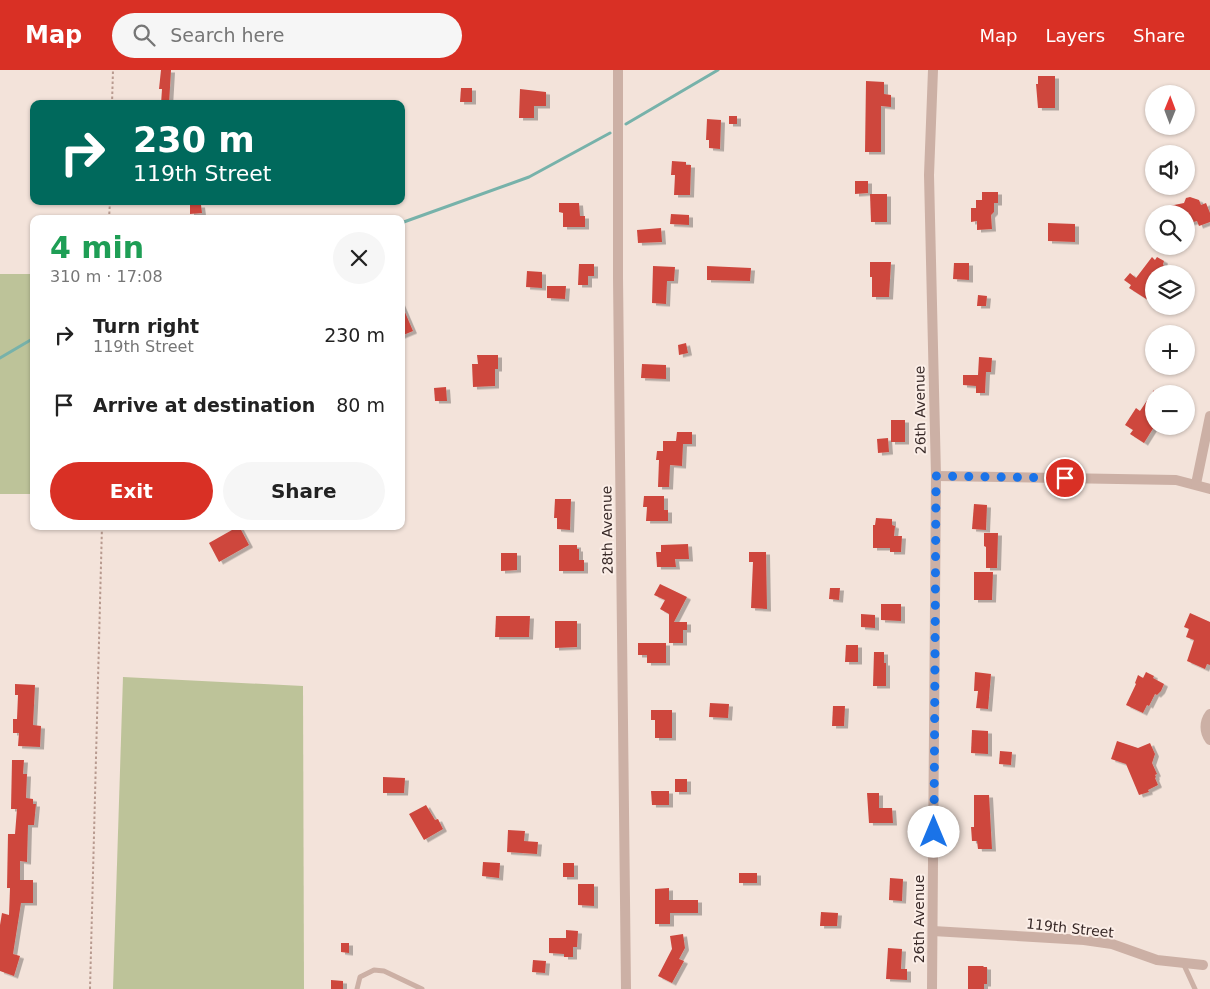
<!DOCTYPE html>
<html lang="en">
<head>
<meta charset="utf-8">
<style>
	body { margin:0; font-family:"DejaVu Sans",sans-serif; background:#f6f6f6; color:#222; height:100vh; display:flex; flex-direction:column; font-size:19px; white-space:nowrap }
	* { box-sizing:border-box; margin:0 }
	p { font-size:16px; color:#767676 }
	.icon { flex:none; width:28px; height:28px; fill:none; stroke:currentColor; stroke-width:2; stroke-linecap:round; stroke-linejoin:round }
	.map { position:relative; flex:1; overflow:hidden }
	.sheet { position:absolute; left:30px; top:145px; width:375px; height:315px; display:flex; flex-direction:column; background:#fff; border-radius:10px; box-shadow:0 1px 4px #0004 }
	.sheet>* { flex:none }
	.banner { position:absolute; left:30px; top:30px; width:375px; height:105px; border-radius:10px; box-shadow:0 1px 4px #0004; background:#00695c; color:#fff; overflow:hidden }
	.needle { width:32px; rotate:1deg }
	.tools { position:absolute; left:1145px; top:15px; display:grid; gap:10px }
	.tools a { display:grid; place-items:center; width:50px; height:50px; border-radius:50%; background:#fff; box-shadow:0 1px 4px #0004; font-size:25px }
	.pin { position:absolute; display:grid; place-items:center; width:42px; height:42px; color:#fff; margin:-21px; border:2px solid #fff; border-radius:50%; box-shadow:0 1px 5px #0007 }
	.me { position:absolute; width:55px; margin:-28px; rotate:0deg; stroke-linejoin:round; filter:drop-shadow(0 0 4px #0008) }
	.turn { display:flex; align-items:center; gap:18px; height:105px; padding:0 20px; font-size:22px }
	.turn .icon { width:65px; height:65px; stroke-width:2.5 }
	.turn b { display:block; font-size:35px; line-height:42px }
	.round { display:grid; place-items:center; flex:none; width:52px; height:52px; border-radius:26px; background:#f6f6f6 }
	.summary { display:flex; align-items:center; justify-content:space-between; height:85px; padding:0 20px }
	h1 { font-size:30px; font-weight:700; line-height:38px; color:#1e9e55 }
	.action { display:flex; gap:10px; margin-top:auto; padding:10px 20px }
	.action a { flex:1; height:58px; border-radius:30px; background:#d93025; color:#fff; font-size:20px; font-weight:700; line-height:58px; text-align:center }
	.action a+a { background:#f6f6f6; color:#222 }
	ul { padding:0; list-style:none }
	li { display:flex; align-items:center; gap:15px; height:70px; padding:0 20px }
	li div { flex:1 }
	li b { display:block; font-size:19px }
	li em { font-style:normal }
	header { display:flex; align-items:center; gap:30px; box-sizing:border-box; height:70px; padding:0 25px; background:#d93025; color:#fff }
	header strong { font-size:24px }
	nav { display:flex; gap:28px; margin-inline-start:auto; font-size:18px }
	.search { width:350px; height:45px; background:#f6f6f6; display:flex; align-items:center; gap:12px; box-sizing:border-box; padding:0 18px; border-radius:28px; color:#767676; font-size:19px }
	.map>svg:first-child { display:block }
	.green { fill:#bdc399 }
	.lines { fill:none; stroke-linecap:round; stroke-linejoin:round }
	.stream { stroke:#77b2aa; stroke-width:3 }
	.building { fill:#ce473e; filter:url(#shadow) }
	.path { stroke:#b89a8f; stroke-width:2; stroke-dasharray:2.5 2.5; stroke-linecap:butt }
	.service { stroke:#ccb0a5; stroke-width:5 }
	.minor { stroke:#ccb0a5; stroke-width:10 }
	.route { stroke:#1a73e8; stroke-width:9; stroke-dasharray:0 16.2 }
	.labels { text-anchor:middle; stroke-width:4; stroke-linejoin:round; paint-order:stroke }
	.street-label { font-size:14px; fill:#382927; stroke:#fbeee7 }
</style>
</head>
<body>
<header>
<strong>Map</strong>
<div class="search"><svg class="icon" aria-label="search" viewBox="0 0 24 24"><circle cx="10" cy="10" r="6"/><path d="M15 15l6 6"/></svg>Search here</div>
<nav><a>Map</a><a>Layers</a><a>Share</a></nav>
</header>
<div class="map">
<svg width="1210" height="919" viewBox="0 0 1210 919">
	<defs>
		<filter id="shadow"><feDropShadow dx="4" dy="2.5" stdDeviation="0" flood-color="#0004"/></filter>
	</defs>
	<rect width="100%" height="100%" fill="#f3e3da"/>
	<g class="green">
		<rect x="0" y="204" width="34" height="220"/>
		<path d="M 123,607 L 303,616 L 304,919 L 113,919 Z"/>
	</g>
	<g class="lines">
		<g class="stream">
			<path d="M 626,54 L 718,0"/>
			<path d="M 401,153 L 529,107 L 610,63"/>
			<path d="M 0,288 L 34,268"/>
		</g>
	</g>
	<g class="building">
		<path d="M 161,0 L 171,0 L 169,34 L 161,34 L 162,19 L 159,19 Z"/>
		<path d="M 1038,6 L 1055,6 L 1055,38 L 1038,38 L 1036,14 L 1038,14 Z"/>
		<path d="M 866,11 L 884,12 L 884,24 L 891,25 L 891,37 L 881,36 L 881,82 L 865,82 Z"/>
		<path d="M 461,18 L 472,18 L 472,32 L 460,32 Z"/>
		<path d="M 520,19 L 546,22 L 546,36 L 534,36 L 534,48 L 519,48 Z"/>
		<rect x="729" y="46" width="8" height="8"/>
		<path d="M 707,49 L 721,50 L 720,79 L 709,78 L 709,70 L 706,70 Z"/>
		<path d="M 672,91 L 686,92 L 686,95 L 691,95 L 690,125 L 674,125 L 675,105 L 671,105 Z"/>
		<path d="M 855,111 L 868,111 L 868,123 L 855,124 Z"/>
		<path d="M 982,122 L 998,122 L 998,133 L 994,133 L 994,142 L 991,145 L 992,159 L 977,160 L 977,151 L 971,152 L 971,138 L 976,138 L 976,130 L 982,130 Z"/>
		<path d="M 870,124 L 887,124 L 887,152 L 871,152 Z"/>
		<path d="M 1190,127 L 1199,130 L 1201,135 L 1206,133 L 1210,143 L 1210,152 L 1199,156 L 1197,151 L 1186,154 L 1186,144 L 1172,144 L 1169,136 L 1184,133 L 1186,128 Z"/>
		<path d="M 559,133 L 579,133 L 580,146 L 585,146 L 585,157 L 563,157 L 563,143 L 559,142 Z"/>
		<path d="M 190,135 L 201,135 L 202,143 L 190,144 Z"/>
		<path d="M 671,144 L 689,145 L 689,155 L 670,154 Z"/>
		<path d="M 1048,153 L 1075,154 L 1075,172 L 1048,171 Z"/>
		<path d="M 661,158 L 662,172 L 638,173 L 637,160 Z"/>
		<path d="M 1152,187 L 1155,190 L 1157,187 L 1164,191 L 1163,194 L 1164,197 L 1174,204 L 1154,204 L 1154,234 L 1129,218 L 1131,215 L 1124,210 L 1130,203 L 1136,208 Z"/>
		<path d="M 870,192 L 891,192 L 889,227 L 872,227 L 872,207 L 870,207 Z"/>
		<path d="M 954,193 L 969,193 L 969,210 L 953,209 Z"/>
		<path d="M 579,194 L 594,194 L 594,206 L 588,206 L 588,215 L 578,215 Z"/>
		<path d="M 653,196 L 675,197 L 674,211 L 667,211 L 666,234 L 652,233 Z"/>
		<path d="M 707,196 L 751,198 L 750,211 L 707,210 Z"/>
		<path d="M 527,201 L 542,202 L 542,218 L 526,217 Z"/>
		<path d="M 547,216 L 566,216 L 565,229 L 547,228 Z"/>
		<path d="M 978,225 L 987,226 L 986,236 L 977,236 Z"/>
		<path d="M 401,233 L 413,261 L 401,266 Z"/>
		<path d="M 686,273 L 688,283 L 679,285 L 678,275 Z"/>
		<path d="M 477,285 L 498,285 L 498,299 L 495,299 L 495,316 L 473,317 L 472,294 L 478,294 Z"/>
		<path d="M 979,287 L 992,288 L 991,302 L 986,302 L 985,323 L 976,323 L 976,316 L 963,315 L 963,305 L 978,305 Z"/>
		<path d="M 642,294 L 666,295 L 666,309 L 641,308 Z"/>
		<path d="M 446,317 L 447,331 L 435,331 L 434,318 Z"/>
		<path d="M 1154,320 L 1154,357 L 1144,373 L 1130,364 L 1133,360 L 1125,355 L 1136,338 L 1140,341 Z"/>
		<rect x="891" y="350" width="14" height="22"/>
		<path d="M 677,362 L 692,362 L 692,374 L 683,374 L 682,396 L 670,395 L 669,417 L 658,417 L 659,390 L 656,390 L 657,381 L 663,381 L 663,371 L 676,371 Z"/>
		<path d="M 888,368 L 889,382 L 878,383 L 877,369 Z"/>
		<path d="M 644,426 L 664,426 L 664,440 L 668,440 L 668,451 L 646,451 L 647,437 L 643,437 Z"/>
		<path d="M 555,429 L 571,429 L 570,460 L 557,459 L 557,448 L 554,448 Z"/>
		<path d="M 974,434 L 987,435 L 986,460 L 972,459 Z"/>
		<path d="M 876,448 L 892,449 L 892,455 L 895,456 L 894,466 L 902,466 L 901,482 L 890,482 L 890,478 L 873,478 L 873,455 L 875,455 Z"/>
		<path d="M 239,456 L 249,475 L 219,492 L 209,473 Z"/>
		<path d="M 984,463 L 998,463 L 997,498 L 986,498 L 986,477 L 984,476 Z"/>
		<path d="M 688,474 L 689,489 L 675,489 L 676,497 L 657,497 L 656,482 L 661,482 L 661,475 Z"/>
		<path d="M 559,475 L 577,475 L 577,479 L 579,479 L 579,490 L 584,490 L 584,501 L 559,501 Z"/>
		<path d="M 749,482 L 766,482 L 767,539 L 751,538 L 753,492 L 749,492 Z"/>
		<path d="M 501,483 L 517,483 L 517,500 L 501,501 Z"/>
		<path d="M 974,502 L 993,502 L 992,530 L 974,530 Z"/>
		<path d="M 660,514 L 687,527 L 674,552 L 687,552 L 687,560 L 683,560 L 683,573 L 669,573 L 669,544 L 660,539 L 665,530 L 654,525 Z"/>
		<path d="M 830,518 L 840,518 L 839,530 L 829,529 Z"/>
		<path d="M 881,534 L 901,534 L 901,551 L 881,550 Z"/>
		<path d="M 1190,543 L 1210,552 L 1210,595 L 1207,594 L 1205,599 L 1187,591 L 1194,570 L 1186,567 L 1189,559 L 1184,557 Z"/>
		<path d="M 861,544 L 875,545 L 875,558 L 861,557 Z"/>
		<path d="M 496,546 L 530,546 L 529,567 L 495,567 Z"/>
		<path d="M 555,551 L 577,551 L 577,577 L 555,578 Z"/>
		<path d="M 638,573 L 666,573 L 666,593 L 647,593 L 647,585 L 638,585 Z"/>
		<path d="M 846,575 L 858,575 L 858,592 L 845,592 Z"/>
		<path d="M 874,582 L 884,582 L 884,593 L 886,593 L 886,616 L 873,616 Z"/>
		<path d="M 975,602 L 991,604 L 988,639 L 976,638 L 978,621 L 974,621 Z"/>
		<path d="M 1146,602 L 1154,606 L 1153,608 L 1164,614 L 1161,621 L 1157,625 L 1155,624 L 1149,636 L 1147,635 L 1143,643 L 1126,635 L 1136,614 L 1135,613 L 1138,605 L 1143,608 Z"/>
		<path d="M 15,614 L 35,615 L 33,655 L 41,656 L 40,677 L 18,676 L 19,663 L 13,663 L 13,649 L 17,649 L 18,625 L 15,625 Z"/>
		<path d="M 710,633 L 729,634 L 728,648 L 709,647 Z"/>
		<path d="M 833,636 L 845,636 L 844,656 L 832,656 Z"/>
		<path d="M 651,640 L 672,640 L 672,668 L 655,668 L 655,650 L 651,650 Z"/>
		<path d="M 972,660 L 988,661 L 988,684 L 971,683 Z"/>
		<path d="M 1117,671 L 1138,678 L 1150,673 L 1155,684 L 1152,693 L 1157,704 L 1155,705 L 1156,707 L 1155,708 L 1158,715 L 1148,720 L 1149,722 L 1139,725 L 1126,694 L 1111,689 Z"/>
		<path d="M 1000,681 L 1012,682 L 1011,695 L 999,694 Z"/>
		<path d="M 12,690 L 24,690 L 23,704 L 27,704 L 26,728 L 33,729 L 33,734 L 36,734 L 34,755 L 28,755 L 27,792 L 20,791 L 20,810 L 33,810 L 33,833 L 21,833 L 13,884 L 20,886 L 14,906 L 0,901 L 0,855 L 2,843 L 9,845 L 10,818 L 7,818 L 8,764 L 15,764 L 17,739 L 11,739 Z"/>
		<path d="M 383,707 L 405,708 L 404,723 L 383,723 Z"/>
		<rect x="675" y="709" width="12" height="13"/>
		<path d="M 651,721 L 669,721 L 669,735 L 652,735 Z"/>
		<path d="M 867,723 L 879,723 L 879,738 L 892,738 L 893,753 L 869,753 Z"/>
		<path d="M 974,725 L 989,725 L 992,779 L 978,779 L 977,771 L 972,771 L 971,757 L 974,757 Z"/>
		<path d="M 426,735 L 435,750 L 438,749 L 443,759 L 424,770 L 409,744 Z"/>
		<path d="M 508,760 L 525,761 L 524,771 L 538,772 L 537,784 L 507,782 Z"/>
		<path d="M 483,792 L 500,793 L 499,808 L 482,806 Z"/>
		<rect x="563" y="793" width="11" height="14"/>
		<rect x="739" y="803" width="18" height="10"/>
		<path d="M 890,808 L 903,809 L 902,831 L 889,830 Z"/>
		<path d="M 578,814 L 594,814 L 594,836 L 578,835 Z"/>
		<path d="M 669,818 L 669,830 L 698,830 L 698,843 L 670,843 L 670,854 L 655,854 L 655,819 Z"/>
		<path d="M 821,842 L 838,843 L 837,856 L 820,856 Z"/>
		<path d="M 566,860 L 578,861 L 577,877 L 573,877 L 573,887 L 564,887 L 564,884 L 549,883 L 549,868 L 566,868 Z"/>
		<path d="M 683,864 L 685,878 L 679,889 L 684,891 L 672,913 L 658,906 L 672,879 L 670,866 Z"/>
		<path d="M 341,873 L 349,873 L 349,883 L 341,882 Z"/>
		<path d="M 888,878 L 902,879 L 901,899 L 907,899 L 907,910 L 886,909 Z"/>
		<path d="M 533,890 L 546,891 L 545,903 L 532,902 Z"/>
		<path d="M 968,896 L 983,896 L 984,897 L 987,897 L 987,914 L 984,914 L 984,919 L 968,919 Z"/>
		<path d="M 331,910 L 343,911 L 343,919 L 331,919 Z"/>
	</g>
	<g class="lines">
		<g class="path">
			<path d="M 112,34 L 113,0"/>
			<path d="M 109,149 L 110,131"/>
			<path d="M 90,919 L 102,456"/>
		</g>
		<g class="service">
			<path d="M 1183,893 L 1195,919"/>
			<path d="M 357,919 L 360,907 L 374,900 L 384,901 L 422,919"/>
		</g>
		<g class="minor">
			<path d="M 618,0 L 618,208 L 626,919"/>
			<path d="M 936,406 L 1176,410 L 1210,419"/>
			<path d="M 1196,414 L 1210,346"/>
			<path d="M 1210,644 C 1204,652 1204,662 1210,670"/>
			<path d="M 933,861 L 1084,870 L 1112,874 L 1157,890 L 1203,895"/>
			<path d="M 932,919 L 936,406 L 929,105 L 933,0"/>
		</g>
	</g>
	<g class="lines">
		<path class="route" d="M 934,762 L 936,406 L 1065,408"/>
	</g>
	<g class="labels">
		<g class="street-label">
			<text transform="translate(920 340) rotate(-91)" y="5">26th Avenue</text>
			<text transform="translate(607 460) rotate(-91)" y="5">28th Avenue</text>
			<text transform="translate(919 849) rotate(-90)" y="5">26th Avenue</text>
			<text transform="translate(1070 858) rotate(6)" y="5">119th Street</text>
		</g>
	</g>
</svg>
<div class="tools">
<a><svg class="needle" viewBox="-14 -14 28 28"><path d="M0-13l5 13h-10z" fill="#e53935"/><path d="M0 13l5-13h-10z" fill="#767676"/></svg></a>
<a><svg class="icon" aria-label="sound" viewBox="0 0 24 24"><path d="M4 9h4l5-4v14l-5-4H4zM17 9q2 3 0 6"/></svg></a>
<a><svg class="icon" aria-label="search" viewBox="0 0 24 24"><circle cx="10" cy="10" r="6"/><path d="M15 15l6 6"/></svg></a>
<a><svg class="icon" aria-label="layers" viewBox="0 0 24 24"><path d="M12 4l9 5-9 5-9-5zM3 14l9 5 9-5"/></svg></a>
<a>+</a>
<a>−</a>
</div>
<div class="pin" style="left:1065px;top:408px;background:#d93025"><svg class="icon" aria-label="arrive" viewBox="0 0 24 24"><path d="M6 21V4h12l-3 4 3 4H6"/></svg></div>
<svg class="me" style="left:934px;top:762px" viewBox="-20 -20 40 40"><circle r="19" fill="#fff"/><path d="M0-13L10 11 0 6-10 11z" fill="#1a73e8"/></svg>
<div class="banner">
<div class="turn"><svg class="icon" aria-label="right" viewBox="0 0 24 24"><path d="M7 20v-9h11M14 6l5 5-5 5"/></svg><div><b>230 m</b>119th Street</div></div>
</div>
<section class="sheet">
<div class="summary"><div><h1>4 min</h1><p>310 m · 17:08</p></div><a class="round"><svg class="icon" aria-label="close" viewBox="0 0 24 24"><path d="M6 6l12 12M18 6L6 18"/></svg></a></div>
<ul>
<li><svg class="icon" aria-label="right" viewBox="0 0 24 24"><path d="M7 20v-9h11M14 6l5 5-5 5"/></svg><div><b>Turn right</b><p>119th Street</p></div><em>230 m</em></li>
<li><svg class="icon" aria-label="arrive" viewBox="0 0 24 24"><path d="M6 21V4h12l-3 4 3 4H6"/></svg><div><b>Arrive at destination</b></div><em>80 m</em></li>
</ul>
<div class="action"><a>Exit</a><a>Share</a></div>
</section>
</div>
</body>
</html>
